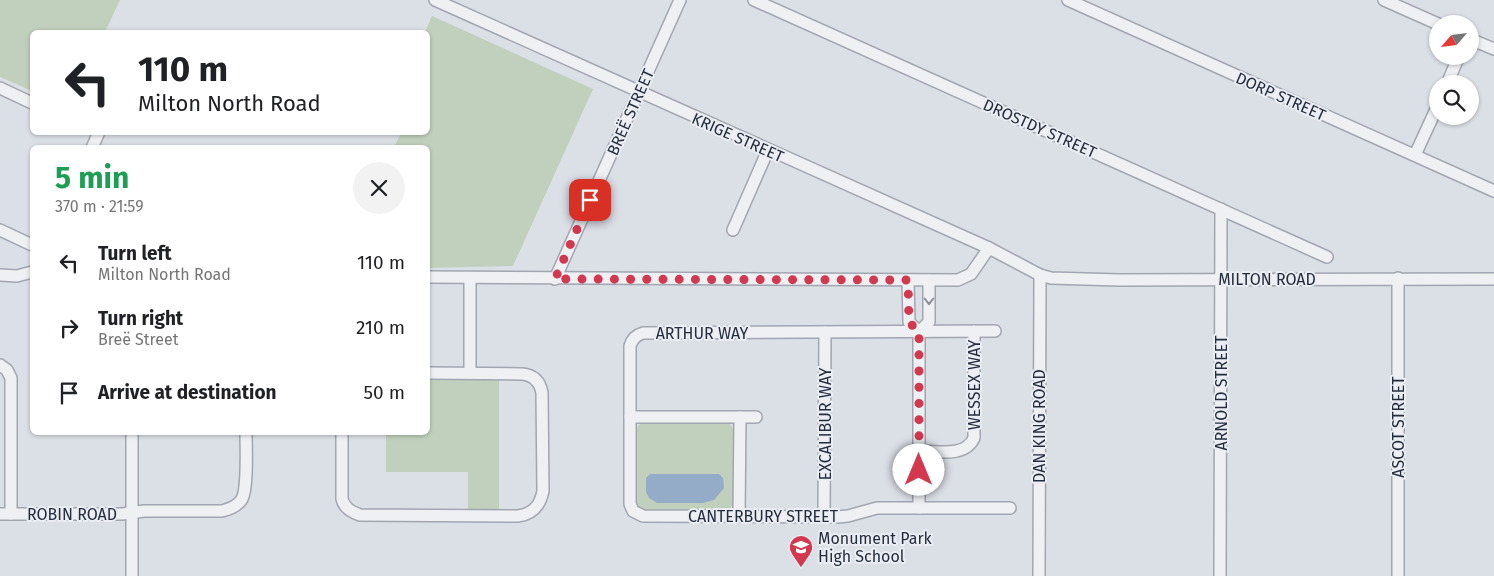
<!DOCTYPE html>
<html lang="en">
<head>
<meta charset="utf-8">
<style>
	body { margin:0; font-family:"Fira Sans",sans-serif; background:#f2f2f2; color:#202124; height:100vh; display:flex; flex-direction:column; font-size:19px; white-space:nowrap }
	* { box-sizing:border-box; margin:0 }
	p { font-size:16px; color:#757577 }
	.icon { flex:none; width:28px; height:28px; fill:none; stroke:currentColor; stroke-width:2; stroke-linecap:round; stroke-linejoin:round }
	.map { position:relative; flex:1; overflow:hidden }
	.sheet { position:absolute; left:30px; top:145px; width:400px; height:290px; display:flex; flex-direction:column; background:#fff; border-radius:8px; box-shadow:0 1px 4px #0004 }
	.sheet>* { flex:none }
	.hud { position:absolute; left:30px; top:30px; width:400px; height:105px; border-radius:8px; box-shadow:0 1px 4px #0004; background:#fff; color:#202124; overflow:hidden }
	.needle { width:32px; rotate:242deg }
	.controls { position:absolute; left:1429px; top:15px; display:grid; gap:10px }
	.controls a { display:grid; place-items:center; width:50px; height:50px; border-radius:50%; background:#fff; box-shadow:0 1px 4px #0004; font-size:25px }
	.pin { position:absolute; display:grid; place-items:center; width:42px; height:42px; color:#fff; margin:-21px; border-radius:10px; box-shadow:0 2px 8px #0006 }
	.me { position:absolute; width:55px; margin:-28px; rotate:0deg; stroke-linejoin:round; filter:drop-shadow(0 0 4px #0008) }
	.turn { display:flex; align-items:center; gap:18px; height:105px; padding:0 25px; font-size:22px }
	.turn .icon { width:65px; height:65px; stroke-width:2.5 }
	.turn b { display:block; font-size:35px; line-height:42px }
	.round { display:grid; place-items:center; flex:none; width:52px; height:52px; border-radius:26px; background:#f2f2f2 }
	.overview { display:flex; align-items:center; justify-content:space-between; height:85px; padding:0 25px }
	h1 { font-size:30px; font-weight:700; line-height:38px; color:#1e9e55 }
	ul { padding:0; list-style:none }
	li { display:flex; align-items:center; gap:15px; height:65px; padding:0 25px }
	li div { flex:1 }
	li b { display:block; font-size:19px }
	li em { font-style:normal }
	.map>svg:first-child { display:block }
	.green { fill:#c1d0bc }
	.water { fill:#94acc8 }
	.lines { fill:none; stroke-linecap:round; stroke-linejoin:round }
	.minor-casing { stroke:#a1a6b0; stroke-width:14 }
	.minor { stroke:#eef0f4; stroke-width:11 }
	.oneway { stroke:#8a8e98 }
	.route { stroke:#d2394e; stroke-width:9; stroke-dasharray:0 16.2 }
	.labels { text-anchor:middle; stroke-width:4; stroke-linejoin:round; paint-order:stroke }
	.street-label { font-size:16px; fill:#252d3c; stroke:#eaeef4 }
	.poi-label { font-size:16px; fill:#252d3c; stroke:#eaeef4; text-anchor:start }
</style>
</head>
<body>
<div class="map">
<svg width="1494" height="576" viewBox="0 0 1494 576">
	<rect width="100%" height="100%" fill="#dbdfe6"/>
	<g class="green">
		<path d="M 0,0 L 120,0 L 105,32 L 32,32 L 32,91 L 0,77 Z"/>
		<path d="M 432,16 L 593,89 L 513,266 L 428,268 L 428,148 L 394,147 L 400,135 L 395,133 L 428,132 L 428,32 L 425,32 Z"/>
		<path d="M 428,378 L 499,378 L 499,511 L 468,510 L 468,472 L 386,472 L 386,433 L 428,432 Z"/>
		<path d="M 642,422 L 728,422 L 735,431 L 734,505 L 726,511 L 645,511 L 637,507 L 635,503 L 635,429 Z"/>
	</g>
	<path class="water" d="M 650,474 L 719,474 L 723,478 L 724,488 L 714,500 L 703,503 L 657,503 L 649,498 L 646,492 L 646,478 Z"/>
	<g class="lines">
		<g class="minor-casing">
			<g id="minor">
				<path d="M 435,0 L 989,248 L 1040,275 L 1051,278 L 1119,280 L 1494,279"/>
				<path d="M 754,0 L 1327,257"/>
				<path d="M 1068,0 L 1494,191"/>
				<path d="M 1384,0 L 1438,24"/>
				<path d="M 1470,39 L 1494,49"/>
				<path d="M 1447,84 L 1459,56"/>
				<path d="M 0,88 L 32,103"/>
				<path d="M 92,148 L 99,132"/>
				<path d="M 1415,155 L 1438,105"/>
				<path d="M 0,230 L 32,245"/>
				<path d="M 733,230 L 768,150"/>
				<path d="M 0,275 L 17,276 L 32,272"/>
				<path d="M 428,277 L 958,280 L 971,274 L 989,248"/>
				<path d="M 555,279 L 680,0"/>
				<path d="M 908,280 L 909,322 L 919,332"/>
				<path d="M 995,331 L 643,333 C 636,335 632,339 630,346 L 630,504 L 633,511 L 643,516 L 837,517 L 848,516 L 877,508 L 1010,508"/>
				<path d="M 0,365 L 7,370 L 11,378 L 11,514"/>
				<path d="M 470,373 L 470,278"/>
				<path d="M 630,417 L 756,417"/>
				<path d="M 342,432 L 342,499 C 344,508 351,512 360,515 L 518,516 C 533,514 540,506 543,491 L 542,393 C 540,381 533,375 522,374 L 428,373"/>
				<path d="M 919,451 C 937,451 965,458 974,438 L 974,331"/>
				<path d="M 919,508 L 919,332 L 929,322 L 929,280"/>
				<path d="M 0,514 L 122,514 L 144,511 L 222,511 C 230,509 238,506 242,499 C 248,487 246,447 246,432"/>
				<path d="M 739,516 L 740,417"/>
				<path d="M 824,517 L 825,332"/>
				<path d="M 132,576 L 132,432"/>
				<path d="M 1039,576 L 1040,275"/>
				<path d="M 1220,576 L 1221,209"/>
				<path d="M 1398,576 L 1398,278"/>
			</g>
		</g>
		<use href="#minor" class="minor"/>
	</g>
	<defs><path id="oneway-chevron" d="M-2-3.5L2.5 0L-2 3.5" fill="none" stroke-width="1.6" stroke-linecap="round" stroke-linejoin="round" transform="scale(1.25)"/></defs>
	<use class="oneway" href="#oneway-chevron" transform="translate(929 301) rotate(90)"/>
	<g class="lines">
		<path class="route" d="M 590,200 L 555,279 L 908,280 L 909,322 L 919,332 L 919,470"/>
	</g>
	<defs>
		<g id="school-pin" transform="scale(1.25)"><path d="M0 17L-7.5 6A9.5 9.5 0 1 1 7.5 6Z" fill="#d2394e" stroke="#eaeef4"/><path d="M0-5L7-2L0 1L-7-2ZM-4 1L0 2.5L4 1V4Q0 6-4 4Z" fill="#fff"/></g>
	</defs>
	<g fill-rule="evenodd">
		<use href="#school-pin" x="801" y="547"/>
	</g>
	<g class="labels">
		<g class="street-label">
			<text transform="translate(1281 96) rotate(24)" y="6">DORP STREET</text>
			<text transform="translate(630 112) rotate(-66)" y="6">BREË STREET</text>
			<text transform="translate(1040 128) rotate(24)" y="6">DROSTDY STREET</text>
			<text transform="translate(738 137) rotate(24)" y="6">KRIGE STREET</text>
			<text x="1267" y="285">MILTON ROAD</text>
			<text x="702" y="339">ARTHUR WAY</text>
			<text transform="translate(974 385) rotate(-90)" y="6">WESSEX WAY</text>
			<text transform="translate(1221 393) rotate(-90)" y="6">ARNOLD STREET</text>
			<text transform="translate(825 424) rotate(-90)" y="6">EXCALIBUR WAY</text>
			<text transform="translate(1039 426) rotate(-90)" y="6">DAN KING ROAD</text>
			<text transform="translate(1398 427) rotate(-90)" y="6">ASCOT STREET</text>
			<text x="72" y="520">ROBIN ROAD</text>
			<text x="763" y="522">CANTERBURY STREET</text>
		</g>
		<g class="poi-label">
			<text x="818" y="544">Monument Park<tspan x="818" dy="18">High School</tspan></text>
		</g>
	</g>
</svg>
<div class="controls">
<a><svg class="needle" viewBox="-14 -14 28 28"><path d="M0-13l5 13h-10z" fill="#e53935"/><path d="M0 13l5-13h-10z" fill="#757577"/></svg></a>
<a><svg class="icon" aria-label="search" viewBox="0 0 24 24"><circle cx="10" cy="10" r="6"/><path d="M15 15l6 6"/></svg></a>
</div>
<div class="pin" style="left:590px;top:200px;background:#d93025"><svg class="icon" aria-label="arrive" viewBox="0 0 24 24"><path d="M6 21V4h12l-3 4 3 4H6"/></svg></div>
<svg class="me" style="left:919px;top:470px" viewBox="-20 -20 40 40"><circle r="19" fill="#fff"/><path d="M0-13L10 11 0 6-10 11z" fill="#d2394e"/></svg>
<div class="hud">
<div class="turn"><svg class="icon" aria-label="left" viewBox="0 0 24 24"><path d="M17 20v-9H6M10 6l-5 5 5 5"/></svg><div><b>110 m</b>Milton North Road</div></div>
</div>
<section class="sheet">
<div class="overview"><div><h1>5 min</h1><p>370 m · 21:59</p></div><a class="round"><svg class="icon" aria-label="close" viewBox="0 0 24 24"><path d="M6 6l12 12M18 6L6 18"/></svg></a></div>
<ul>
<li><svg class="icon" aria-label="left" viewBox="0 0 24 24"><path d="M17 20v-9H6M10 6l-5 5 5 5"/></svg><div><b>Turn left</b><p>Milton North Road</p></div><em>110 m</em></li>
<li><svg class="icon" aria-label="right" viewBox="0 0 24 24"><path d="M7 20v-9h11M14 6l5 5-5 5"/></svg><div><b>Turn right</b><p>Breë Street</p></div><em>210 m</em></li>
<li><svg class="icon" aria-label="arrive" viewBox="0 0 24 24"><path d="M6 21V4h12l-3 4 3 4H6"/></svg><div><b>Arrive at destination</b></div><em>50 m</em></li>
</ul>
</section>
</div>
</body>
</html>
